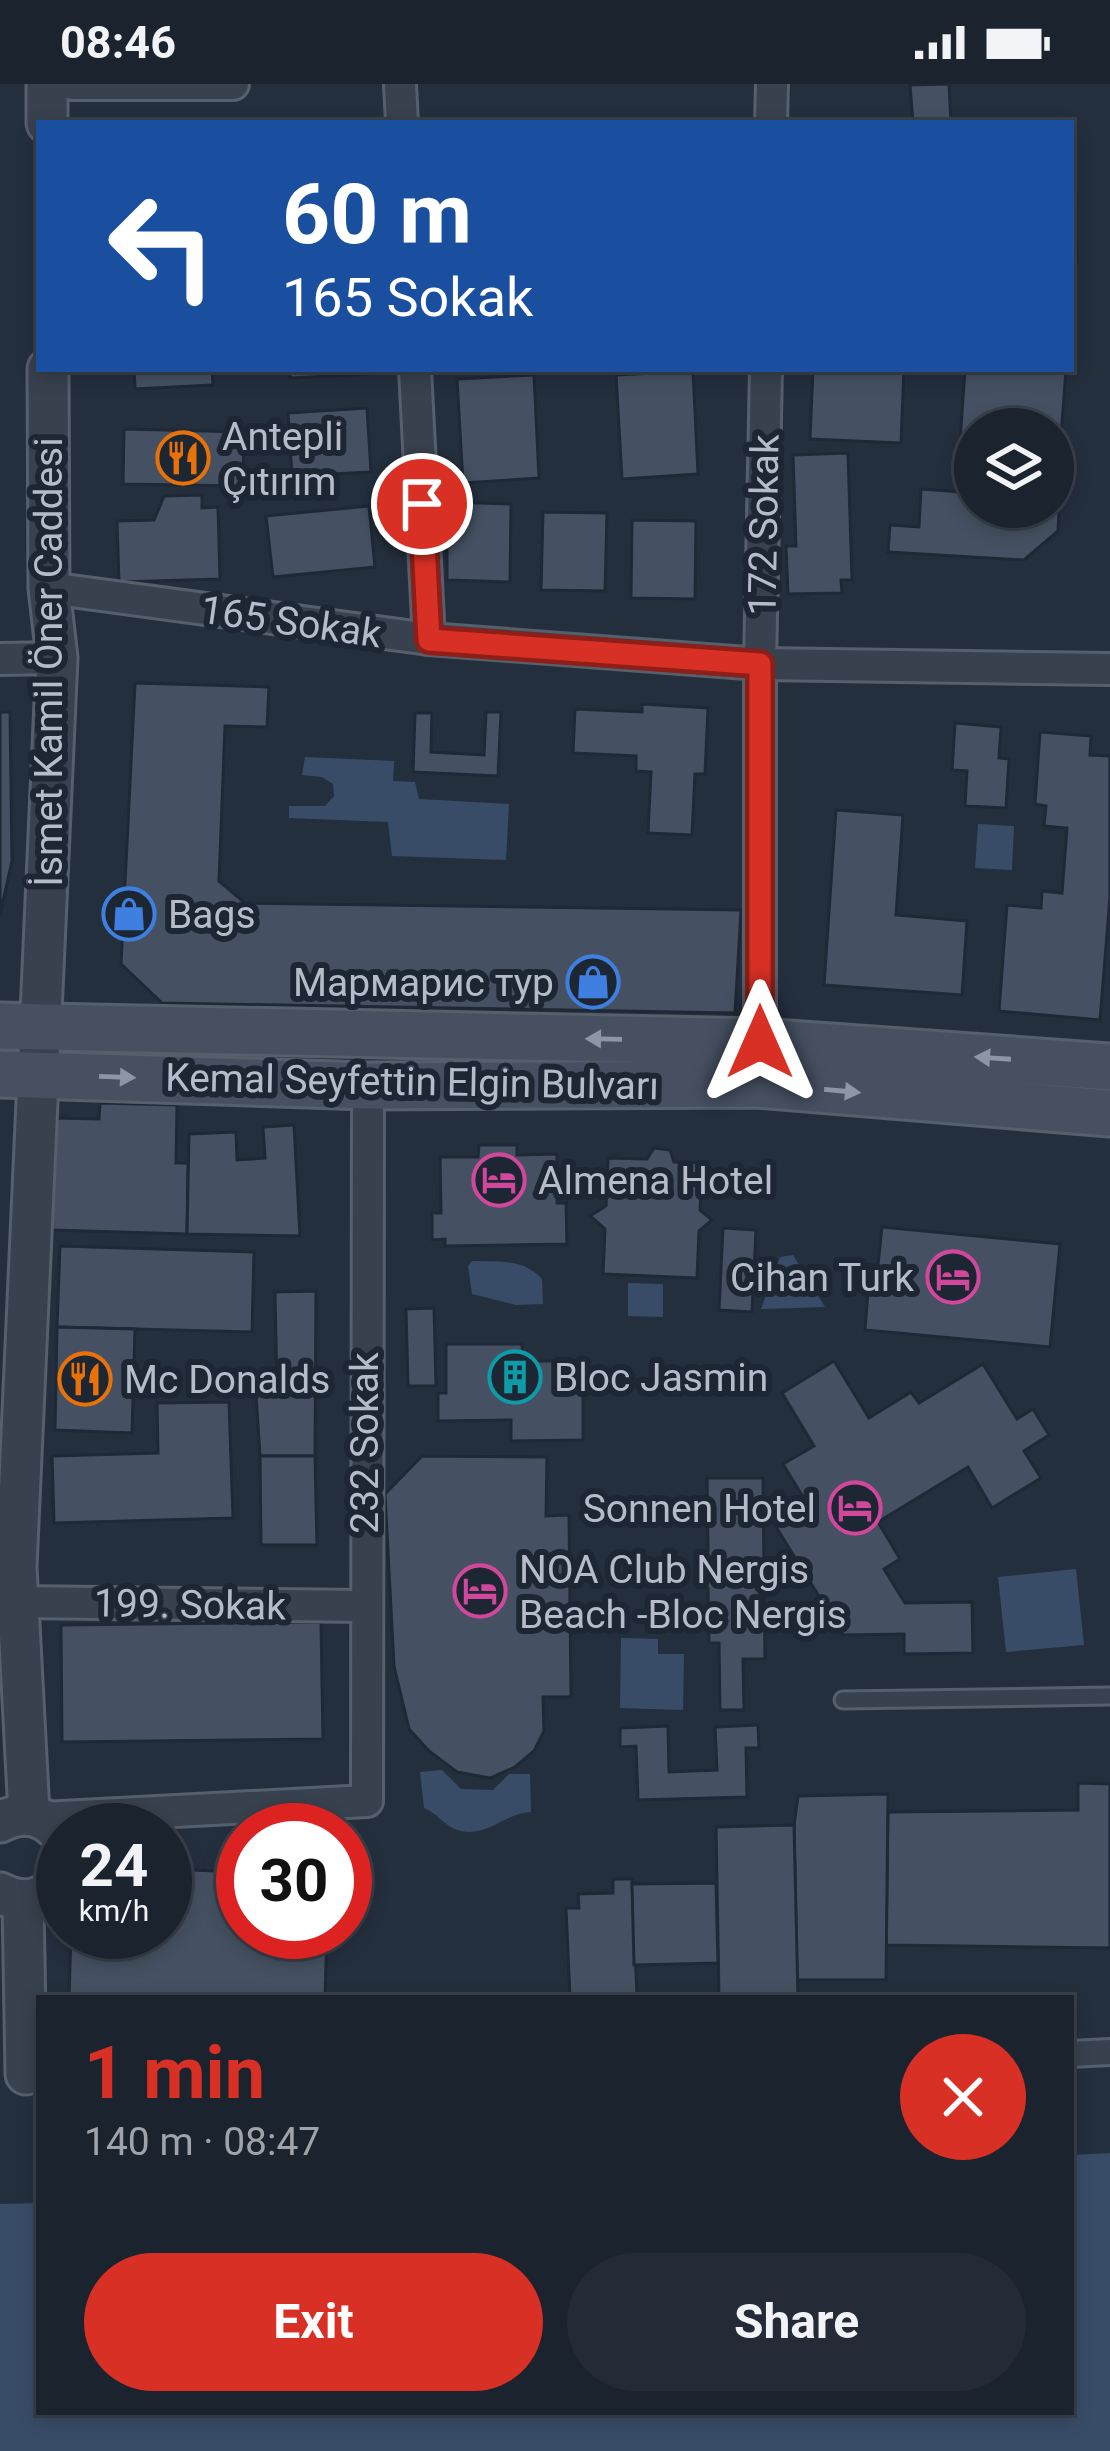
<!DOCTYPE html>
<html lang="en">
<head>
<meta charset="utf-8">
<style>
	body { margin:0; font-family:Roboto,sans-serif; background:#242b36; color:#f1f3f6; height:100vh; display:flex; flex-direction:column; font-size:45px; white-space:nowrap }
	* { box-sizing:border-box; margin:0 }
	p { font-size:39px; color:#a0a4aa }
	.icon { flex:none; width:66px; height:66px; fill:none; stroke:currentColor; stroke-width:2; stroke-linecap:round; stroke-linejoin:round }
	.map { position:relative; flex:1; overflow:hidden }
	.sheet { position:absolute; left:36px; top:1911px; width:1038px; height:420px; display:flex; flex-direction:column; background:#1b232e; border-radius:0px; box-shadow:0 6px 18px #0003,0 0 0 3px #39404a }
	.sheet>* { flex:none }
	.hud { position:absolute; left:36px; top:36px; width:1038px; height:252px; border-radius:0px; box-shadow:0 6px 18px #0003,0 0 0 3px #39404a; background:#1a4fa0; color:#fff; overflow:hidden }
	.fabs { position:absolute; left:954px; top:324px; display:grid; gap:24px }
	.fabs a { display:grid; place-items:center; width:120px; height:120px; border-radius:50%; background:#1b232e; box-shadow:0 6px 18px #0003,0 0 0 3px #39404a; font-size:60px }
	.speed { position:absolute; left:36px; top:1719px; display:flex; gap:24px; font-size:60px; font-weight:700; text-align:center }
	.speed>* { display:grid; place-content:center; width:156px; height:156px; border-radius:50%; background:#1b232e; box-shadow:0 6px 18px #0003,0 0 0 3px #39404a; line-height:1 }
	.speed small { font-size:30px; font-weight:400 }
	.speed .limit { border:18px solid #d22; background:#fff; color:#111 }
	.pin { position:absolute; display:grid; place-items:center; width:102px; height:102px; color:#fff; margin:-51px; border:6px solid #fff; border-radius:50%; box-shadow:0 3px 12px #0007 }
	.me { position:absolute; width:132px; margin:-66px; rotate:0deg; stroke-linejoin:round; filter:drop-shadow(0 0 9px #0008) }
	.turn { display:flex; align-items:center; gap:42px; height:252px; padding:0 48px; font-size:54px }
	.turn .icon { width:156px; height:156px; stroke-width:2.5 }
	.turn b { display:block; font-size:84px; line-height:102px }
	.round { display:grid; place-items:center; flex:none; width:126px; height:126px; border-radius:63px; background:#242b36 }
	.summary { display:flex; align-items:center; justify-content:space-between; height:204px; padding:0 48px }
	h1 { font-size:72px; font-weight:700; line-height:90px; color:#d93025 }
	.primary-button { display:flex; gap:24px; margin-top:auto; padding:24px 48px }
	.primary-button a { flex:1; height:138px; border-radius:72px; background:#d93025; color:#fff; font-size:48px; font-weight:700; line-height:138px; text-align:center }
	.primary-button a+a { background:#242b36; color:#f1f3f6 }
	.status { display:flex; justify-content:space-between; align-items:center; height:84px; padding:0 60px; background:#1b232e; direction:ltr }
	.status svg { height:33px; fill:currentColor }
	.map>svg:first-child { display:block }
	.water { fill:#394c67 }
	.building { fill:#455162; stroke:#1f2835; stroke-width:3 }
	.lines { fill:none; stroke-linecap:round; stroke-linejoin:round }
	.service-casing { stroke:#565f6c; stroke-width:21 }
	.pedestrian-casing { stroke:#565f6c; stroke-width:30 }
	.minor-casing { stroke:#565f6c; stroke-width:36 }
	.tertiary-casing { stroke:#565f6c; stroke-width:45 }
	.secondary-casing { stroke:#565f6c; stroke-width:51 }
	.service { stroke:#38414e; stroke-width:15 }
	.pedestrian { stroke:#38414e; stroke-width:24 }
	.minor { stroke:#38414e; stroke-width:30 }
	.tertiary { stroke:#38414e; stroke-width:39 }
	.secondary { stroke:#465061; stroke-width:45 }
	.oneway { fill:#8e96a5 }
	.route-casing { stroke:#8d1f18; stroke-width:30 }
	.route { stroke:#d93025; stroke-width:21 }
	.labels { text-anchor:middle; stroke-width:12; stroke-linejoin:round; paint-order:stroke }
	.poi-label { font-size:39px; fill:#b4bcc9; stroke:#1d2633; text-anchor:start }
	.street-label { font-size:39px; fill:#b4bcc9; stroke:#1d2633 }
</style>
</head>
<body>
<div class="status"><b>08:46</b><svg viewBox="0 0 49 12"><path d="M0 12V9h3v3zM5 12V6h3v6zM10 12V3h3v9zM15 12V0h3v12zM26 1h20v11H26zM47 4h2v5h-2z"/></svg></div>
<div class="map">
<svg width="1110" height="2367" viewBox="0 0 1110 2367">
	<rect width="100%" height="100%" fill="#242f3e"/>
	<g class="water">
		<path d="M 305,673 L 394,677 L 393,697 L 415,698 L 419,715 L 509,720 L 506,776 L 392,772 L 388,738 L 289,734 L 289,722 L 325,722 L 334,712 L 333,700 L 322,693 L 302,691 Z"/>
		<path d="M 978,740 L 1014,742 L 1012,786 L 975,784 Z"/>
		<path d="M 793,1171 L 825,1223 L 761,1225 L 780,1173 Z"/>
		<path d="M 472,1177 C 499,1178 523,1174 542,1195 L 543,1220 L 516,1221 L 472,1210 L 468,1182 Z"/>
		<path d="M 628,1199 L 663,1200 L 663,1233 L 628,1232 Z"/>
		<path d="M 1076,1485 L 1084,1561 L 1006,1568 L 998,1493 Z"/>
		<path d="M 621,1554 L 658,1555 L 658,1570 L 684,1570 L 683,1626 L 620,1624 Z"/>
		<path d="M 442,1686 L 461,1705 L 493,1706 L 509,1690 L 530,1690 L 531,1728 C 504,1729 486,1755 457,1746 C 445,1742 437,1729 424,1724 L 420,1688 Z"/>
		<path d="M 1110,2069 L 1110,2367 L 0,2367 L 0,2120 L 39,2119 L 39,2328 L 1071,2328 L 1071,2071 Z"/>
	</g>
	<g class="building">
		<path d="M 949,0 L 951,39 L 913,39 L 910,1 Z"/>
		<path d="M 1071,73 L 1075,81 L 1077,177 L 1071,177 Z"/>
		<path d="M 134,285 L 212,285 L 213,301 L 135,305 Z"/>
		<path d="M 290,285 L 368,285 L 369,290 L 290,294 Z"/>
		<path d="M 813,285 L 904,285 L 901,359 L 810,355 Z"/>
		<path d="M 965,285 L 1066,285 L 1060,366 L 1053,365 L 1053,345 L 975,345 L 975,359 L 960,358 Z"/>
		<path d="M 693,287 L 698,390 L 622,395 L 616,291 Z"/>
		<path d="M 534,291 L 539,394 L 463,399 L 457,295 Z"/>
		<path d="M 367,324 L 371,388 L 292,392 L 288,329 Z"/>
		<path d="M 124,345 L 244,348 L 243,402 L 123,400 Z"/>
		<path d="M 848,369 L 852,496 L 841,496 L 842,509 L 788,510 L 786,462 L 796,462 L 793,371 Z"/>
		<path d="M 921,405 L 975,409 L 975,423 L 1053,423 L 1053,405 L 1060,406 L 1058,447 L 1024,476 L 888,468 L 890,441 L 919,443 Z"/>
		<path d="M 202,411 L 202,424 L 218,423 L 220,495 L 119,498 L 117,437 L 154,436 L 164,412 Z"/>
		<path d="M 447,418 L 511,420 L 510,498 L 447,496 Z"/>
		<path d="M 369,422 L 375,483 L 273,493 L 266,432 Z"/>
		<path d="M 543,428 L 607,429 L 605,507 L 541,506 Z"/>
		<path d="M 632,436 L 696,437 L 695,515 L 631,514 Z"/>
		<path d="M 135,599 L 269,603 L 267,643 L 225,642 L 219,797 L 245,819 L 741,826 L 735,929 L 162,919 L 121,880 Z"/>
		<path d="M 642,620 L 708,624 L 705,690 L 695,690 L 692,751 L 648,749 L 651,688 L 636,687 L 636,672 L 573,669 L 575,625 L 642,628 Z"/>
		<path d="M 0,628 L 10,628 L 12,777 L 0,831 Z"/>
		<path d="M 486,628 L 501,628 L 498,692 L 413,688 L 415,629 L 432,629 L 431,668 L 484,671 Z"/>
		<path d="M 955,639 L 1001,643 L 999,674 L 1009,675 L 1006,724 L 965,722 L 967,687 L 952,686 Z"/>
		<path d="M 1040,648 L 1091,652 L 1090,671 L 1110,672 L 1110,813 L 1100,936 L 999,927 L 1007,821 L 1041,824 L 1042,807 L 1062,809 L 1067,744 L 1044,742 L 1046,722 L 1035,720 Z"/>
		<path d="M 836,726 L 903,731 L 896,831 L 967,837 L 962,911 L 824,901 Z"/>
		<path d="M 100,1019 L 177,1021 L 176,1079 L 188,1079 L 187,1150 L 52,1146 L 54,1034 L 99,1035 Z"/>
		<path d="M 294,1041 L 300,1152 L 187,1150 L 189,1050 L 236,1048 L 237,1076 L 265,1074 L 263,1043 Z"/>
		<path d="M 479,1061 L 517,1061 L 517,1071 L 557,1070 L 557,1119 L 566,1119 L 567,1160 L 445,1162 L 445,1155 L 432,1156 L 432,1129 L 441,1129 L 440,1073 L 478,1073 Z"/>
		<path d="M 654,1064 L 670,1066 L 674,1078 L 702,1079 L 700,1126 L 712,1136 L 699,1147 L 697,1194 L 603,1190 L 605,1145 L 590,1132 L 606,1122 L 608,1074 L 647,1075 Z"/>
		<path d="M 882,1143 L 1060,1160 L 1050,1263 L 865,1246 L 868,1207 L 847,1205 L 849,1179 L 878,1181 Z"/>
		<path d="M 723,1144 L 756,1146 L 752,1228 L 719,1226 Z"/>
		<path d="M 60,1162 L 254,1168 L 252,1248 L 57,1243 Z"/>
		<path d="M 316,1207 L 315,1372 L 260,1372 L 256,1310 L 277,1310 L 275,1208 Z"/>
		<path d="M 434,1224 L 436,1302 L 408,1302 L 406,1225 Z"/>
		<path d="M 57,1243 L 135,1245 L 132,1349 L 55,1346 Z"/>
		<path d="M 446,1260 L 522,1260 L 523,1277 L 583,1277 L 583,1356 L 511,1357 L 511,1336 L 438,1337 L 438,1309 L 446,1309 Z"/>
		<path d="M 834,1277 L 869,1334 L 911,1308 L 919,1319 L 983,1280 L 1017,1335 L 1033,1325 L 1049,1351 L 1024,1367 L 1041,1394 L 992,1424 L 968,1383 L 878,1438 L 900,1475 L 884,1485 L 905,1519 L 972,1518 L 973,1569 L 904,1570 L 904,1550 L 843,1551 L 776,1443 L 809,1423 L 783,1380 L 814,1362 L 782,1309 Z"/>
		<path d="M 229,1318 L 233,1434 L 54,1439 L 52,1372 L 158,1369 L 157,1319 Z"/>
		<path d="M 260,1372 L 315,1372 L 317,1461 L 261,1461 Z"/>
		<path d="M 422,1372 L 547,1373 L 546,1432 L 569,1431 L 571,1613 L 543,1613 L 544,1647 L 534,1667 L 515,1683 L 490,1694 L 457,1688 L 429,1667 L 409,1645 L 394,1582 L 385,1410 Z"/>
		<path d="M 707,1394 L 763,1394 L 765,1575 L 743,1575 L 744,1626 L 720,1626 L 719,1559 L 709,1559 L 708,1504 L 698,1504 L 698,1467 L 708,1467 Z"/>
		<path d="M 321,1538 L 323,1655 L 62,1658 L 61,1541 Z"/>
		<path d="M 758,1641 L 759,1664 L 746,1664 L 747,1713 L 638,1716 L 636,1662 L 620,1663 L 620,1644 L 668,1642 L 669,1688 L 717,1686 L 715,1643 Z"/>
		<path d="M 1078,1699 L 1110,1700 L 1110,1864 L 886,1861 L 888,1728 L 1078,1726 Z"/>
		<path d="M 888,1710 L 886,1896 L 797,1896 L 794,1741 L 798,1712 Z"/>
		<path d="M 794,1741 L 798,1914 L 719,1914 L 716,1743 Z"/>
		<path d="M 165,1785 L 243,1788 L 243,1848 L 327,1848 L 325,1914 L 69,1914 L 71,1848 L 165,1848 Z"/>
		<path d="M 613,1795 L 632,1795 L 637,1911 L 570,1914 L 566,1824 L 579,1824 L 578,1810 L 613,1809 Z"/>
		<path d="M 716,1799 L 718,1879 L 634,1881 L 632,1800 Z"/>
	</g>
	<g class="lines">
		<g class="service-casing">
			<path id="service" d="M 843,1616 L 1110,1612"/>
		</g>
		<g class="pedestrian-casing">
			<path id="pedestrian" d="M 1071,1970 L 1110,1968"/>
		</g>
		<g class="minor-casing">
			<g id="minor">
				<path d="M 72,0 L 233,0"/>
				<path d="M 400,0 L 402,39"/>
				<path d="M 771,39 L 772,0"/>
				<path d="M 415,285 L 429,555"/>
				<path d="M 49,504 L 429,555 L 760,580 L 1110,585"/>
				<path d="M 0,575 L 57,574"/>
				<path d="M 760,958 L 760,580 L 766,285"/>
				<path d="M 17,1518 L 364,1522"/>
				<path d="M 43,1734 L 367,1717 L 368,1002"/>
			</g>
		</g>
		<g class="tertiary-casing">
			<g id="tertiary">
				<path d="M 47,0 L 47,39"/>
				<path d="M 29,1730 L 16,1483 L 57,574 L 49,504 L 48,285"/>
				<path d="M 0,1738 C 25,1725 46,1731 63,1753"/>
				<path d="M 0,1809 C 25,1822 47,1816 63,1793"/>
				<path d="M 23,1817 L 26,1990"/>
			</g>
		</g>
		<g class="secondary-casing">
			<g id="secondary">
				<path d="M 0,942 L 760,958 L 1110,983"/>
				<path d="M 0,990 L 368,1002 L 756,1000 L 1110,1029"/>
			</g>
		</g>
		<use href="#service" class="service"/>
		<use href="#pedestrian" class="pedestrian"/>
		<use href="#minor" class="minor"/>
		<use href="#tertiary" class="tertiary"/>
		<use href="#secondary" class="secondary"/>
	</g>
	<defs><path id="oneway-solid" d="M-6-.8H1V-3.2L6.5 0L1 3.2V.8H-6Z" transform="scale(3)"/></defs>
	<g class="oneway">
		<use href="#oneway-solid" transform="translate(604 955) rotate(-179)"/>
		<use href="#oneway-solid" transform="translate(993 974) rotate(-176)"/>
		<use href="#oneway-solid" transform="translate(117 993) rotate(2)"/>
		<use href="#oneway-solid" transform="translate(842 1007) rotate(5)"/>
	</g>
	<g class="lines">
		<g class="route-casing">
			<path id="route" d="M 422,420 L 429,556 L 760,580 L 760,958"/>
		</g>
		<use href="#route" class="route"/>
	</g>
	<defs>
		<g id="restaurant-ring" transform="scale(2.7)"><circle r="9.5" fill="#1d2633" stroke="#e8710a" stroke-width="1.5"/><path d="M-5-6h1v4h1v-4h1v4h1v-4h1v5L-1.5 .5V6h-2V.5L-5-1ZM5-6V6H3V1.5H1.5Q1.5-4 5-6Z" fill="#e8710a"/></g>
		<g id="shop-ring" transform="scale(2.7)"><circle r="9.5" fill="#1d2633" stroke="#3f7fe0" stroke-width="1.5"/><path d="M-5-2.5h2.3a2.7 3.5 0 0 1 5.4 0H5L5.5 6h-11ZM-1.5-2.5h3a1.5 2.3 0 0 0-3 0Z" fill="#3f7fe0"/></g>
		<g id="hotel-ring" transform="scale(2.7)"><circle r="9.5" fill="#1d2633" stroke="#d1479c" stroke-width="1.5"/><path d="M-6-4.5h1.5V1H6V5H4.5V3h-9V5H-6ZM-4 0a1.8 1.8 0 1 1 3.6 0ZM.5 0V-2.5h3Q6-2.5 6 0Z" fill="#d1479c"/></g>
		<g id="building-ring" transform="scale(2.7)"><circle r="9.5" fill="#1d2633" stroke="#0f9aa8" stroke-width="1.5"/><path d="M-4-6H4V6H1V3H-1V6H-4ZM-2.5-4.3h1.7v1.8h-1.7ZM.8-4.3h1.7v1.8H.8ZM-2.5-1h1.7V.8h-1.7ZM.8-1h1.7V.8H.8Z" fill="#0f9aa8"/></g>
	</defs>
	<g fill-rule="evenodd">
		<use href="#restaurant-ring" x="183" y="374"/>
		<use href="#shop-ring" x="129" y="830"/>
		<use href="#shop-ring" x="593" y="898"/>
		<use href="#hotel-ring" x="499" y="1096"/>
		<use href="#hotel-ring" x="953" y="1193"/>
		<use href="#building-ring" x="515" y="1293"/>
		<use href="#restaurant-ring" x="85" y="1295"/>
		<use href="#hotel-ring" x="855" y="1424"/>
		<use href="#hotel-ring" x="480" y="1507"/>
	</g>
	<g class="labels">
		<g class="poi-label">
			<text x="222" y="366">Antepli<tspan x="222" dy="45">Çıtırım</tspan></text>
			<text x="168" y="844">Bags</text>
			<text x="554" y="912" text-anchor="end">Мармарис тур</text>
			<text x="538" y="1110">Almena Hotel</text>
			<text x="914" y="1207" text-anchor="end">Cihan Turk</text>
			<text x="554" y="1307">Bloc Jasmin</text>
			<text x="124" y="1309">Mc Donalds</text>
			<text x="816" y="1438" text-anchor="end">Sonnen Hotel</text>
			<text x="519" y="1499">NOA Club Nergis<tspan x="519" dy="45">Beach -Bloc Nergis</tspan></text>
		</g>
		<g class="street-label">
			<text transform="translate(763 441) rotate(-89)" y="14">172 Sokak</text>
			<text transform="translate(291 537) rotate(8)" y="14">165 Sokak</text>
			<text transform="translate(48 578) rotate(-90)" y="14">İsmet Kamil Öner Caddesi</text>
			<text transform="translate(412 997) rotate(1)" y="14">Kemal Seyfettin Elgin Bulvarı</text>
			<text transform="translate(364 1359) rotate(-90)" y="14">232 Sokak</text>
			<text transform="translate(190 1520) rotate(1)" y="14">199. Sokak</text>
		</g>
	</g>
</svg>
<div class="fabs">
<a><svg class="icon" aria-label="layers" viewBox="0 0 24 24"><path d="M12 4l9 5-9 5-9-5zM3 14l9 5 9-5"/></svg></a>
</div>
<div class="speed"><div>24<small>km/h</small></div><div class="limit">30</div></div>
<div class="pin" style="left:422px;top:420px;background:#d93025"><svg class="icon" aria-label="arrive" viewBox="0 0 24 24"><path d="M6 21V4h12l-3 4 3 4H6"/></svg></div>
<svg class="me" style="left:760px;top:958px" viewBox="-20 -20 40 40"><path d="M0-17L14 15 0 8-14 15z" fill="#d93025" stroke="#fff" stroke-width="4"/></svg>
<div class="hud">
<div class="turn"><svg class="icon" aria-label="left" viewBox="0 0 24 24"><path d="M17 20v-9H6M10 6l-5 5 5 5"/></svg><div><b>60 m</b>165 Sokak</div></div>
</div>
<section class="sheet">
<div class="summary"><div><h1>1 min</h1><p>140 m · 08:47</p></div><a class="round" style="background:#d93025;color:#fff"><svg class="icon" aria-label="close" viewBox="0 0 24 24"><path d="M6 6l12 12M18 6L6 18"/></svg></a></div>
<div class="primary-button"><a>Exit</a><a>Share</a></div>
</section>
</div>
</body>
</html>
